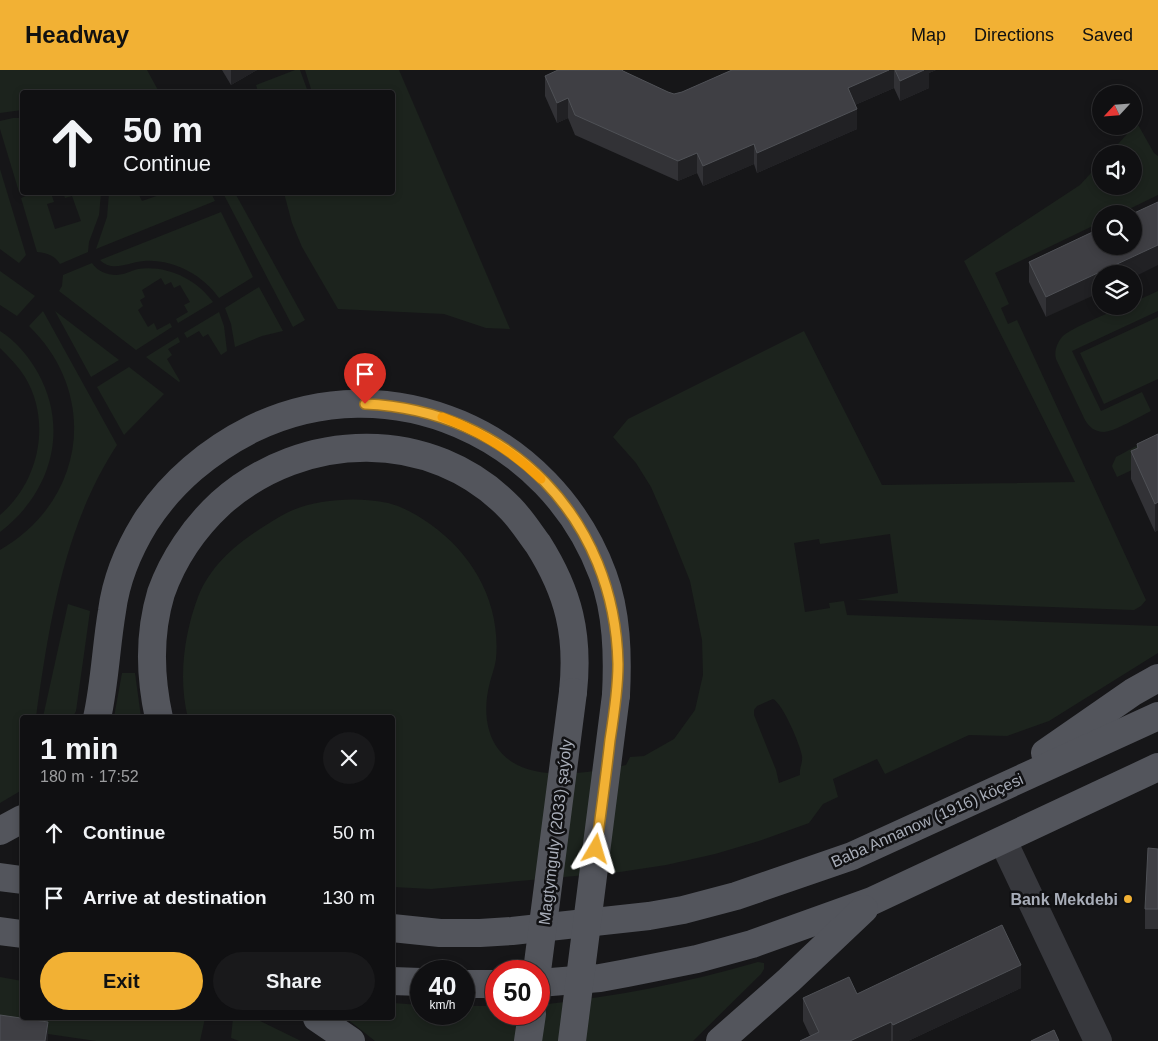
<!DOCTYPE html>
<html lang="en">
<head>
<meta charset="utf-8">
<style>
	body { margin:0; font-family:Helvetica,sans-serif; background:#19191b; color:#f1f3f6; height:100vh; display:flex; flex-direction:column; font-size:19px; white-space:nowrap }
	* { box-sizing:border-box; margin:0 }
	p { font-size:16px; color:#9c9d9f }
	.icon { flex:none; width:28px; height:28px; fill:none; stroke:currentColor; stroke-width:2; stroke-linecap:round; stroke-linejoin:round }
	.map { position:relative; flex:1; overflow:hidden }
	.sheet { position:absolute; left:20px; top:645px; width:375px; height:305px; display:flex; flex-direction:column; background:#101012; border-radius:5px; box-shadow:0 2px 8px #0003,0 0 0 1px #303032 }
	.sheet>* { flex:none }
	.top-card { position:absolute; left:20px; top:20px; width:375px; height:105px; border-radius:5px; box-shadow:0 2px 8px #0003,0 0 0 1px #303032; background:#101012; color:#f1f3f6; overflow:hidden }
	.needle { width:32px; rotate:244deg }
	.buttons { position:absolute; left:1092px; top:15px; display:grid; gap:10px }
	.buttons a { display:grid; place-items:center; width:50px; height:50px; border-radius:50%; background:#101012; box-shadow:0 2px 8px #0003,0 0 0 1px #303032; font-size:25px }
	.speed { position:absolute; left:410px; top:890px; display:flex; gap:10px; font-size:25px; font-weight:700; text-align:center }
	.speed>* { display:grid; place-content:center; width:65px; height:65px; border-radius:50%; background:#101012; box-shadow:0 2px 8px #0003,0 0 0 1px #303032; line-height:1 }
	.speed small { font-size:12px; font-weight:400 }
	.speed .limit { border:8px solid #d22; background:#fff; color:#111 }
	.pin { position:absolute; display:grid; place-items:center; width:42px; height:42px; color:#fff; margin:-51px -21px; border-radius:50% 50% 50% 0; rotate:-45deg; box-shadow:0 0 5px #0007 }
	.pin .icon { rotate:45deg }
	.me { position:absolute; width:55px; margin:-28px; rotate:7deg; stroke-linejoin:round; filter:drop-shadow(0 0 4px #0008) }
	.turn { display:flex; align-items:center; gap:18px; height:105px; padding:0 20px; font-size:22px }
	.turn .icon { width:65px; height:65px; stroke-width:2.5 }
	.turn b { display:block; font-size:35px; line-height:42px }
	.round { display:grid; place-items:center; flex:none; width:52px; height:52px; border-radius:26px; background:#19191b }
	.summary { display:flex; align-items:center; justify-content:space-between; height:85px; padding:0 20px }
	h1 { font-size:30px; font-weight:700; line-height:38px }
	.cta { display:flex; gap:10px; margin-top:auto; padding:10px 20px }
	.cta a { flex:1; height:58px; border-radius:30px; background:#f2b134; color:#111; font-size:20px; font-weight:700; line-height:58px; text-align:center }
	.cta a+a { background:#19191b; color:#f1f3f6 }
	ul { padding:0; list-style:none }
	li { display:flex; align-items:center; gap:15px; height:65px; padding:0 20px }
	li div { flex:1 }
	li b { display:block; font-size:19px }
	li em { font-style:normal }
	header { display:flex; align-items:center; gap:30px; box-sizing:border-box; height:70px; padding:0 25px; background:#f2b134; color:#111 }
	header strong { font-size:24px }
	nav { display:flex; gap:28px; margin-inline-start:auto; font-size:18px }
	.map>svg:first-child { display:block }
	.green { fill:#1c231d; fill-rule:evenodd }
	.lines { fill:none; stroke-linecap:round; stroke-linejoin:round }
	.minor { stroke:#37383d; stroke-width:28 }
	.major { stroke:#53555c; stroke-width:28 }
	.major-bridge { stroke:#53555c; stroke-width:28 }
	.wall { fill:#323236 }
	.shaded-wall { fill:#212124 }
	.building { fill:#3f3f44; stroke:#4f5156 }
	.route-casing { stroke:#9d7322; stroke-width:12 }
	.route { stroke:#f2b134; stroke-width:9 }
	.slow { stroke:#f59e0b; stroke-width:9 }
	.poi-dot { fill:#f2b134; stroke:#111113; stroke-width:2 }
	.labels { text-anchor:middle; stroke-width:5; stroke-linejoin:round; paint-order:stroke }
	.street-label { font-size:16px; fill:#a8adb8; stroke:#111113 }
	.poi-label { font-size:16px; font-weight:bold; fill:#a8adb8; stroke:#111113; text-anchor:end }
</style>
</head>
<body>
<header>
<strong>Headway</strong>
<nav><a>Map</a><a>Directions</a><a>Saved</a></nav>
</header>
<div class="map">
<svg width="1158" height="971" viewBox="0 0 1158 971">
	<rect width="100%" height="100%" fill="#161618"/>
	<g class="green">
		<path d="M 0,0 L 147,0 L 159,22 L 22,22 L 22,40 L 0,43 Z"/>
		<path d="M 295,0 L 300,0 L 308,22 L 258,22 L 256,15 Z"/>
		<path d="M 305,0 L 399,0 L 510,259 L 486,258 L 444,244 L 338,239 L 302,177 L 292,153 L 284,123 L 323,122 L 324,124 L 329,122 L 392,122 L 392,22 L 312,22 Z"/>
		<path d="M 13,48 L 22,48 L 22,120 L 19,122 L 0,59 L 0,51 Z"/>
		<path d="M 1137,53 L 1154,83 L 1158,86 L 1158,125 L 1119,144 L 1101,144 L 1101,152 L 995,203 L 1009,234 L 1001,238 L 1008,254 L 1017,250 L 1146,530 L 1141,536 L 1134,540 L 856,530 L 898,523 L 890,464 L 820,474 L 819,469 L 794,473 L 805,542 L 830,538 L 829,533 L 844,531 L 847,545 L 1158,556 L 1158,583 L 1049,651 L 1007,666 L 969,665 L 885,704 L 877,689 L 833,709 L 838,727 L 823,734 L 809,753 L 759,771 L 715,784 L 666,795 L 620,802 L 431,819 L 393,817 L 392,648 L 188,648 C 178,609 184,564 198,527 C 213,489 247,466 281,446 C 309,429 356,426 388,433 C 404,437 417,445 430,454 C 474,485 501,534 496,589 C 495,597 492,604 490,612 C 484,634 484,661 499,680 C 526,715 589,703 626,695 L 630,687 L 644,686 L 674,669 L 695,640 L 703,605 L 702,570 L 690,511 L 668,456 L 651,417 L 636,393 L 613,367 L 628,349 L 804,261 L 882,415 L 1075,412 L 964,191 L 1080,115 L 1101,92 L 1101,116 L 1134,116 L 1134,84 L 1109,84 ZM 773,629 C 783,634 800,674 802,686 C 803,693 799,698 800,705 L 779,713 L 776,700 L 754,645 L 754,640 L 757,636 Z"/>
		<path d="M 0,99 L 26,185 L 19,193 L 0,179 Z"/>
		<path d="M 35,122 L 51,123 L 54,132 L 47,134 L 55,159 L 81,151 L 72,126 L 65,128 L 63,123 L 101,123 L 99,145 L 89,172 L 88,182 L 60,194 C 54,185 47,183 37,182 L 21,128 Z"/>
		<path d="M 109,123 L 138,123 L 142,131 L 165,123 L 211,123 L 215,131 L 96,179 L 107,147 Z"/>
		<path d="M 223,123 L 235,123 L 305,250 L 293,257 Z"/>
		<path d="M 221,142 L 253,207 L 219,228 C 203,205 173,189 144,191 C 128,192 113,203 100,190 Z"/>
		<path d="M 92,193 C 97,201 107,205 116,205 C 123,205 131,201 138,199 C 167,195 196,209 213,232 L 178,253 L 176,249 L 188,242 L 184,235 L 190,232 L 180,215 L 174,218 L 171,212 L 165,215 L 161,208 L 142,220 L 145,227 L 140,230 L 143,236 L 138,240 L 148,257 L 154,253 L 157,260 L 170,253 L 172,257 L 136,280 L 59,221 L 62,216 L 63,205 Z"/>
		<path d="M 0,201 L 35,226 L 17,246 L 0,235 Z"/>
		<path d="M 259,217 L 283,261 L 262,266 L 235,277 L 231,254 L 225,238 Z"/>
		<path d="M 1158,221 L 1158,241 L 1072,281 L 1101,341 L 1142,322 L 1151,341 C 1141,346 1113,362 1104,362 C 1095,362 1089,357 1085,350 L 1056,289 C 1054,281 1057,273 1062,267 C 1072,257 1110,243 1124,236 L 1134,236 L 1134,232 Z"/>
		<path d="M 43,241 L 117,375 C 64,456 49,554 36,647 L 22,648 L 22,720 L 0,733 L 0,480 C 85,431 100,325 29,256 Z"/>
		<path d="M 55,241 L 119,290 L 91,307 Z"/>
		<path d="M 219,242 L 224,256 L 227,281 L 221,285 L 208,264 L 203,267 L 199,261 L 187,268 L 184,263 Z"/>
		<path d="M 1158,247 L 1158,309 L 1104,334 L 1080,283 Z"/>
		<path d="M 0,261 C 16,271 29,287 38,303 C 70,361 50,424 0,462 L 0,445 C 39,412 52,352 25,307 C 18,296 9,287 0,278 Z"/>
		<path d="M 178,267 L 180,272 L 168,279 L 172,285 L 167,289 L 180,311 L 179,312 L 146,287 Z"/>
		<path d="M 129,297 L 164,324 L 124,365 L 97,317 Z"/>
		<path d="M 1140,374 L 1158,388 L 1117,407 L 1112,396 L 1116,387 Z"/>
		<path d="M 68,534 L 90,541 L 76,641 L 73,647 L 43,647 Z"/>
		<path d="M 122,603 L 135,603 L 141,647 L 114,647 Z"/>
		<path d="M 758,892 L 764,893 L 764,899 L 761,904 L 693,971 L 375,971 L 346,948 L 392,948 L 393,933 L 421,935 L 421,944 L 464,944 L 464,936 L 496,936 L 496,944 L 539,944 L 539,935 C 614,927 686,913 758,892 Z"/>
		<path d="M 0,907 L 22,911 L 22,948 L 205,948 L 200,971 L 96,971 L 0,957 Z"/>
		<path d="M 233,948 L 254,948 L 301,971 L 239,971 L 231,968 Z"/>
	</g>
	<g class="lines">
		<path class="minor" d="M 1003,771 L 1098,971"/>
		<g class="major">
			<path d="M 97,648 C 105,612 106,576 112,541 C 116,510 129,479 145,453 C 171,412 210,380 252,359 C 389,292 551,364 603,505 C 617,543 618,585 616,625"/>
			<path d="M 159,648 C 150,607 149,563 161,523 C 173,489 195,457 221,433 C 303,360 432,357 510,438 C 521,449 529,462 538,474 C 569,523 579,565 573,622"/>
			<path d="M 1045,683 L 1133,622 L 1158,608"/>
			<path d="M 0,761 L 22,749"/>
			<path d="M 0,807 L 22,810"/>
			<path d="M 392,858 L 440,863 L 480,863 L 512,861 L 649,846 L 683,840 L 736,826 L 852,786 L 1158,646"/>
			<path d="M 0,861 L 22,864"/>
			<path d="M 392,911 L 421,912"/>
			<path d="M 539,913 L 600,908 L 627,903 L 697,889 L 752,874 L 872,831 L 1158,697"/>
			<path d="M 464,914 L 496,914"/>
			<path d="M 317,948 L 351,971"/>
			<path d="M 528,971 L 532,944"/>
			<path d="M 720,971 L 789,910 L 864,839"/>
		</g>
		<g class="major-bridge">
			<path d="M 537,901 L 573,622"/>
			<path d="M 572,971 L 616,625"/>
		</g>
	</g>
	<g class="wall">
		<path d="M 222,0 L 257,0 L 231,15 Z"/>
		<path d="M 732,0 L 936,0 L 929,3 L 929,18 L 900,31 L 894,18 L 855,35 L 857,59 L 757,103 L 754,94 L 703,116 L 697,103 L 678,111 L 575,65 L 568,48 L 557,53 L 545,26 L 545,6 L 623,1 L 668,22 L 674,24 L 682,22 Z"/>
		<path d="M 1101,158 L 1046,247 L 1029,212 L 1029,192 Z"/>
		<path d="M 1158,364 L 1158,460 L 1155,462 L 1131,409 L 1131,381 L 1137,379 L 1137,374 Z"/>
		<path d="M 1158,779 L 1158,859 L 1145,859 L 1145,839 Z"/>
		<path d="M 1021,918 L 908,971 L 800,971 L 810,966 L 803,951 L 803,928 L 857,924 Z"/>
	</g>
	<g class="shaded-wall">
		<path d="M 231,0 L 257,0 L 231,15 Z"/>
		<path d="M 889,0 L 894,0 L 894,18 L 848,38 L 848,18 Z"/>
		<path d="M 924,0 L 936,0 L 929,3 L 929,18 L 900,31 L 900,11 Z"/>
		<path d="M 568,28 L 568,48 L 557,53 L 557,33 Z"/>
		<path d="M 857,39 L 857,59 L 757,103 L 757,83 Z"/>
		<path d="M 754,74 L 754,94 L 703,116 L 703,96 Z"/>
		<path d="M 697,83 L 697,103 L 678,111 L 678,91 Z"/>
		<path d="M 1158,175 L 1158,195 L 1134,207 L 1134,204 L 1101,204 L 1101,222 L 1046,247 L 1046,227 Z"/>
		<path d="M 1158,432 L 1158,460 L 1155,462 L 1155,434 Z"/>
		<path d="M 1021,895 L 1021,918 L 908,971 L 893,971 L 893,955 Z"/>
		<path d="M 48,952 L 48,971 L 45,971 Z"/>
		<path d="M 891,952 L 891,971 L 850,971 Z"/>
	</g>
	<g class="building">
		<path d="M 558,0 L 622,0 L 623,1 L 668,22 L 674,24 L 682,22 L 732,0 L 889,0 L 848,18 L 857,39 L 757,83 L 754,74 L 703,96 L 697,83 L 678,91 L 575,45 L 568,28 L 557,33 L 545,6 Z"/>
		<path d="M 895,0 L 924,0 L 900,11 Z"/>
		<path d="M 1158,132 L 1158,175 L 1046,227 L 1029,192 L 1101,158 L 1101,176 L 1134,176 L 1134,144 L 1132,144 Z"/>
		<path d="M 1158,364 L 1158,432 L 1155,434 L 1131,381 L 1138,378 L 1137,374 Z"/>
		<path d="M 1148,778 L 1158,779 L 1158,839 L 1145,839 Z"/>
		<path d="M 1002,855 L 1021,895 L 893,955 L 891,952 L 850,971 L 800,971 L 819,962 L 803,928 L 849,907 L 857,924 Z"/>
		<path d="M 0,945 L 48,952 L 45,971 L 0,971 Z"/>
		<path d="M 1054,960 L 1059,971 L 1031,971 Z"/>
	</g>
	<g class="lines">
		<g class="route-casing">
			<path id="route" d="M 365,334 C 510,340 615,449 618,594 C 618,619 614,645 610,670 C 606,706 601,742 596,779"/>
		</g>
		<use href="#route" class="route"/>
		<path class="slow" d="M 442,347 C 480,361 512,381 541,409"/>
	</g>
	<circle class="poi-dot" cx="1128" cy="829" r="5"/>
	<g class="labels">
		<g class="street-label">
			<text transform="translate(927 750) rotate(-24)" y="6">Baba Annanow (1916) köçesi</text>
			<text transform="translate(555 762) rotate(-83)" y="6">Magtymguly (2033) şaýoly</text>
		</g>
		<g class="poi-label">
			<text x="1118" y="835">Bank Mekdebi</text>
		</g>
	</g>
</svg>
<div class="buttons">
<a><svg class="needle" viewBox="-14 -14 28 28"><path d="M0-13l5 13h-10z" fill="#e53935"/><path d="M0 13l5-13h-10z" fill="#9c9d9f"/></svg></a>
<a><svg class="icon" aria-label="sound" viewBox="0 0 24 24"><path d="M4 9h4l5-4v14l-5-4H4zM17 9q2 3 0 6"/></svg></a>
<a><svg class="icon" aria-label="search" viewBox="0 0 24 24"><circle cx="10" cy="10" r="6"/><path d="M15 15l6 6"/></svg></a>
<a><svg class="icon" aria-label="layers" viewBox="0 0 24 24"><path d="M12 4l9 5-9 5-9-5zM3 14l9 5 9-5"/></svg></a>
</div>
<div class="speed"><div>40<small>km/h</small></div><div class="limit">50</div></div>
<div class="pin" style="left:365px;top:334px;background:#d93025"><svg class="icon" aria-label="arrive" viewBox="0 0 24 24"><path d="M6 21V4h12l-3 4 3 4H6"/></svg></div>
<svg class="me" style="left:596px;top:779px" viewBox="-20 -20 40 40"><path d="M0-17L14 15 0 8-14 15z" fill="#f2b134" stroke="#fff" stroke-width="4"/></svg>
<div class="top-card">
<div class="turn"><svg class="icon" aria-label="ahead" viewBox="0 0 24 24"><path d="M12 20V5M6 11l6-6 6 6"/></svg><div><b>50 m</b>Continue</div></div>
</div>
<section class="sheet">
<div class="summary"><div><h1>1 min</h1><p>180 m · 17:52</p></div><a class="round"><svg class="icon" aria-label="close" viewBox="0 0 24 24"><path d="M6 6l12 12M18 6L6 18"/></svg></a></div>
<ul>
<li><svg class="icon" aria-label="ahead" viewBox="0 0 24 24"><path d="M12 20V5M6 11l6-6 6 6"/></svg><div><b>Continue</b></div><em>50 m</em></li>
<li><svg class="icon" aria-label="arrive" viewBox="0 0 24 24"><path d="M6 21V4h12l-3 4 3 4H6"/></svg><div><b>Arrive at destination</b></div><em>130 m</em></li>
</ul>
<div class="cta"><a>Exit</a><a>Share</a></div>
</section>
</div>
</body>
</html>
